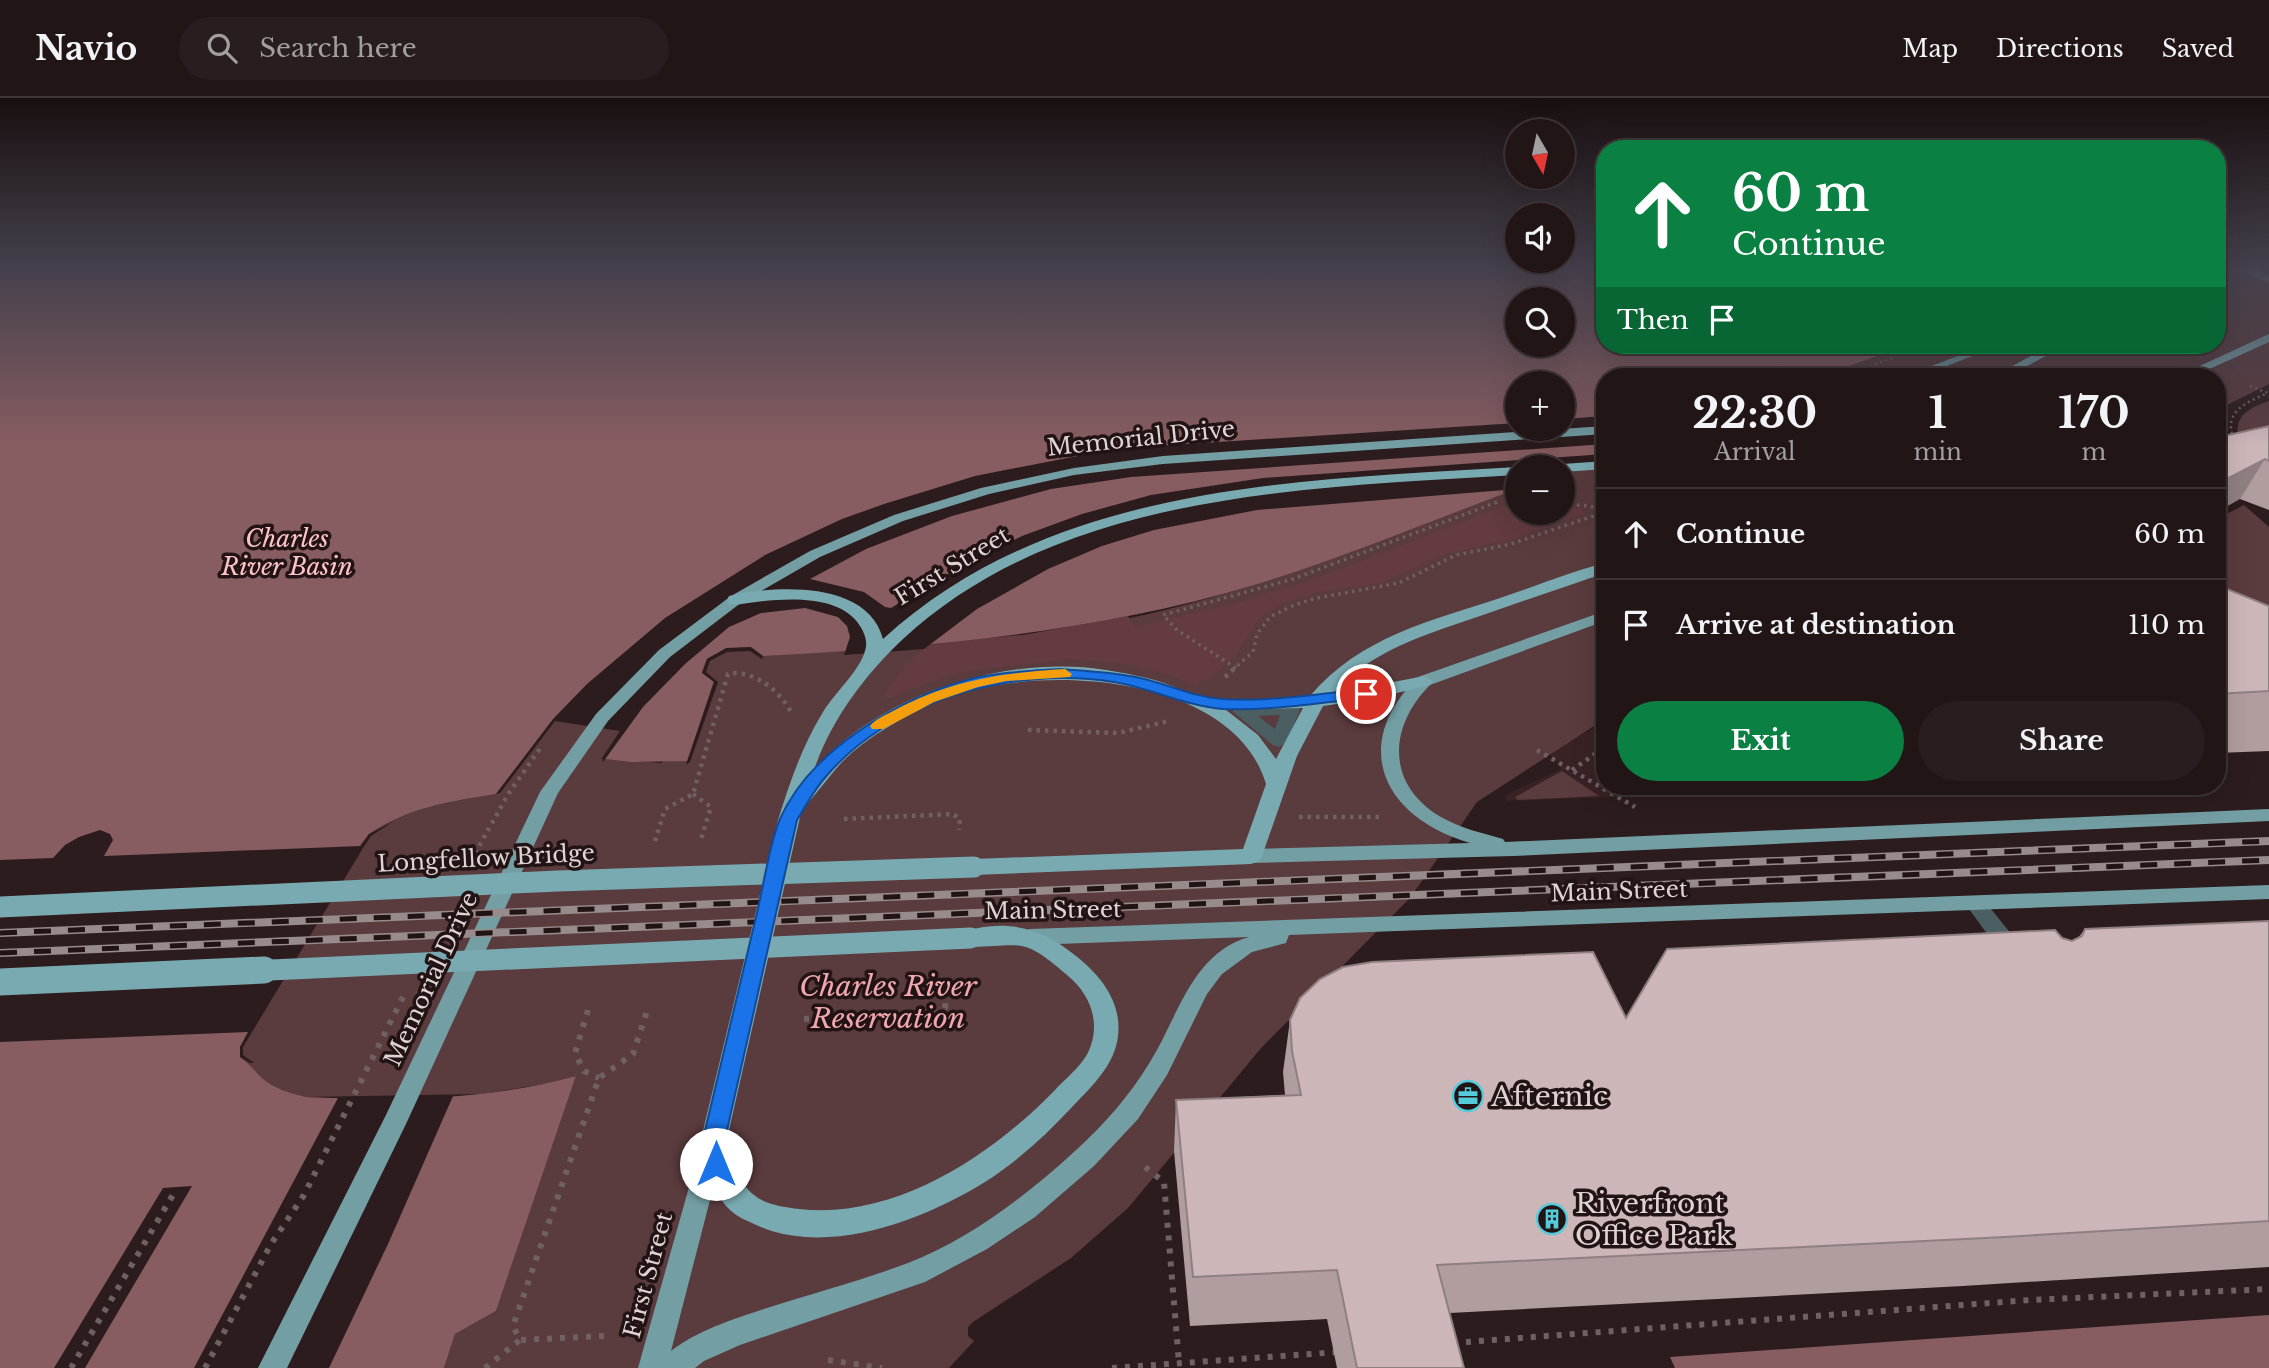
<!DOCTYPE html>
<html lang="en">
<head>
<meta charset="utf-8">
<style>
	body { margin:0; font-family:"Libre Baskerville",serif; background:#291e1f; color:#f1f3f6; height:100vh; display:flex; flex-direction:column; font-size:26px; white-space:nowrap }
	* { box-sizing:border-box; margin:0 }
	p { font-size:23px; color:#a29fa1 }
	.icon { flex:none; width:38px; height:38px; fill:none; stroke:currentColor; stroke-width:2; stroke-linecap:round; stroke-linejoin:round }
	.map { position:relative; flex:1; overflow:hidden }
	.sheet { position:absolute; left:1596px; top:270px; width:630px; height:427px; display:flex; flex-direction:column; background:#211516; border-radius:28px; box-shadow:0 7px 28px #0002,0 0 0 2px #3e3435 }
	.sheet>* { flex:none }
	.hud { position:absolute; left:1596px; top:42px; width:630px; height:214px; border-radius:28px; box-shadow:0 7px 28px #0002,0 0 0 2px #3e3435; background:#0b8043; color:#fff; overflow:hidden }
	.needle { width:46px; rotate:171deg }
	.fabs { position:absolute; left:1505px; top:21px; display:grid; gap:14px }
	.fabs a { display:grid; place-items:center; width:70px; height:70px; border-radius:50%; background:#211516; box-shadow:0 7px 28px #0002,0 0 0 2px #3e3435; font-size:35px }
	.pin { position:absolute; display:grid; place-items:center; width:60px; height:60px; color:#fff; margin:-30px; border:4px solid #fff; border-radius:50%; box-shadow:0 2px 7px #0007 }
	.me { position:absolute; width:77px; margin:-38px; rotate:0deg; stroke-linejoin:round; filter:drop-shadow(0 0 5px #0008) }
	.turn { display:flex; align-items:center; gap:24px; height:147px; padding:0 21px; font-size:32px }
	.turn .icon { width:91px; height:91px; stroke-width:2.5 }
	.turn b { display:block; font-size:49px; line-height:60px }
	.then { display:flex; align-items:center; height:66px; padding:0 21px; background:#0003; gap:14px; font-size:26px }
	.eta { display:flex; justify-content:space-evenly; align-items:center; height:119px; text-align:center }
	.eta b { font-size:42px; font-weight:700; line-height:49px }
	.primary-button { display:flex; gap:14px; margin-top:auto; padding:14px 21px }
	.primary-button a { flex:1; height:80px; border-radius:42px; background:#0b8043; color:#fff; font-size:28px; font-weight:700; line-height:80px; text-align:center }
	.primary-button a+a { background:#291e1f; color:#f1f3f6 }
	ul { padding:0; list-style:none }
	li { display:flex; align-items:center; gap:21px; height:91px; padding:0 21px; border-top:2px solid #3e3435 }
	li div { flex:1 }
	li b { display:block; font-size:26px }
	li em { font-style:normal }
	header { display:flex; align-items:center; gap:42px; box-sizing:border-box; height:98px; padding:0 35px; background:#211516; border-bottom:2px solid #3e3435 }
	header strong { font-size:33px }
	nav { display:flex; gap:38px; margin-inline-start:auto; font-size:24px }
	.search { width:490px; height:63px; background:#291e1f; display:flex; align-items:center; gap:18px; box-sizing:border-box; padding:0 24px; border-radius:38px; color:#a29fa1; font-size:26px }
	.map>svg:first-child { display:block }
	.built { fill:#392224 }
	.green { fill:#5a3b3e }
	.forest { fill:#633b40 }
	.water { fill:#875d61; fill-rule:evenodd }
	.pier { fill:#2c1c1d }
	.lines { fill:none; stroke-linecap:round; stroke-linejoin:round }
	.path-far3 { stroke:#6f6061; stroke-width:2.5; stroke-dasharray:2 3.5; stroke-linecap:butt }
	.path-far2 { stroke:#6f6061; stroke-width:3.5; stroke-dasharray:2.5 4.5; stroke-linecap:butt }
	.path-far1 { stroke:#6f6061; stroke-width:4.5; stroke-dasharray:3.5 5; stroke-linecap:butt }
	.path { stroke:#6f6061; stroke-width:6; stroke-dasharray:5 8; stroke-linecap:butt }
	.service { fill:#4b5f62; fill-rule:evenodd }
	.pedestrian { fill:#4b5f62; fill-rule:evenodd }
	.primary { fill:#739ea4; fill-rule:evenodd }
	.trunk { fill:#7aaab1; fill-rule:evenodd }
	.rail-casing { stroke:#988b8c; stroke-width:8 }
	.rail { stroke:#221314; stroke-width:5; stroke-dasharray:17; stroke-linecap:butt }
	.trunk-bridge-far1 { stroke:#7aaab1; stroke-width:21 }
	.trunk-bridge { stroke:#7aaab1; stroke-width:27 }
	.wall { fill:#b09d9e }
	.shaded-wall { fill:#907f81 }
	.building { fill:#cdb6b8; stroke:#907f81; stroke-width:2 }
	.route { fill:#1a73e8; stroke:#114b97; stroke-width:2 }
	.slow { fill:#f59e0b }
	.labels { text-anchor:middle; stroke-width:7; stroke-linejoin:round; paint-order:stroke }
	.street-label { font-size:23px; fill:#dfd3d4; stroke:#221314 }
	.water-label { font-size:24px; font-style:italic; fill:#fec3c8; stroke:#221314 }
	.near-park-label { font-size:28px; font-style:italic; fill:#f0a7af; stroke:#221314 }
	.near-poi-label { font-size:28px; fill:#dfd3d4; stroke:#221314; text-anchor:start }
</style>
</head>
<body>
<header>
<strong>Navio</strong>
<div class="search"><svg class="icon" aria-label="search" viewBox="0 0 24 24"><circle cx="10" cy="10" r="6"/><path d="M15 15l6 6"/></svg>Search here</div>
<nav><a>Map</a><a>Directions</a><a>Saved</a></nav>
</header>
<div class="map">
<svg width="2269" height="1270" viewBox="0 0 2269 1270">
	<rect width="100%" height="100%" fill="#2c1c1d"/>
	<path class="built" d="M 1605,625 L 1605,688 L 1927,688 L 1506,703 L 1505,697 L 1561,671 L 1548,653 Z"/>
	<g class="green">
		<path d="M 2217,169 L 2269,169 L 2269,286 L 2217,312 L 2217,278 L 1821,278 L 1909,247 L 2217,247 Z"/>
		<path d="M 2269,303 L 2269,340 L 2238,340 C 2234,316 2250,310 2269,303 Z"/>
		<path d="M 1605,358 L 1605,621 L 1477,704 L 1410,800 L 1262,949 L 1128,1110 L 1071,1160 L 973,1224 L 968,1229 L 968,1238 L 974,1243 L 949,1270 L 444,1270 L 455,1236 L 496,1213 L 576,978 L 545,986 L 482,996 L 306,999 C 290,995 274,991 262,980 C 254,972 249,965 240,959 L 240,949 L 369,736 C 410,709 448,704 496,696 L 554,620 L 627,630 L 606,661 L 662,665 L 707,561 L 726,550 C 824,546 924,546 1022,537 C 1194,521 1357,450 1517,391 L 1517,415 L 1563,415 L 1563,374 Z"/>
		<path d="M 2244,407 L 2269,429 L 2269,538 L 2217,495 L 2217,421 Z"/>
		<path d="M 1562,673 L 1599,698 L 1518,702 L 1515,699 Z"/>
	</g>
	<path class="forest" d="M 1517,403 L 1517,415 L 1563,415 L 1563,409 L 1579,410 L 1585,415 L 1509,442 L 1445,456 L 1382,485 L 1324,493 L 1282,505 L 1259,521 L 1235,559 L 1211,580 L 1195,588 L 1170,577 L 1119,565 L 1069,561 L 967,573 L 928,584 L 890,600 L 882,599 L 885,593 L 904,570 L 928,547 L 1023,537 L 1128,518 L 1135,529 L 1232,506 L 1311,482 Z"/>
	<g class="water">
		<path d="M 0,169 L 1605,169 L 1605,247 L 1909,247 L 1821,278 L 1605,278 L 1605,358 L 1563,369 L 1517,369 L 1517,391 C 1430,423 1343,460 1254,487 C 1094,535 929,549 763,558 C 744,544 727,550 707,561 L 702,574 L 714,583 L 687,663 L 632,664 L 605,661 L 626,631 L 554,620 L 496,696 C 448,704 410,709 369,736 L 240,949 L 240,959 C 249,965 254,972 262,980 C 274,991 291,995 306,999 C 396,1003 489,1002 576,978 L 496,1213 L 455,1236 L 444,1270 L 0,1270 ZM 1517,201 L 1563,201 L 1563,247 L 1517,247 ZM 1517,285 L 1563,285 L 1563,331 L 1517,331 Z"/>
		<path d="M 2269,1217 L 2269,1270 L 1675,1270 L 1670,1259 Z"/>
	</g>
	<g class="pier">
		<path d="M 1605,318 L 1605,346 L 1131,379 L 1051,391 L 952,418 L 866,451 L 810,481 L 864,494 L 885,509 L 891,510 L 946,477 L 1022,438 L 1082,416 L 1151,397 L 1263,380 L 1605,356 L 1605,362 L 1563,377 L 1563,369 L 1517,369 L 1517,391 L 1257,412 L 1154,432 L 1102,448 L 1048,471 L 977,511 L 924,551 L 844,557 L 850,539 L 847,528 L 838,519 L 805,510 L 761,515 L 729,529 L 685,566 L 643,609 L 603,664 L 602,660 L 620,633 L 555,623 L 500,695 L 496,696 L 554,620 L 587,586 L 665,520 L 765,457 L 842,421 L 884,406 L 975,378 L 1093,355 L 1156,348 L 1517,325 L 1517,331 L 1563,331 L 1563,321 Z"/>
		<path d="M 751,549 L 763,558 L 762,561 L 750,553 L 727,554 L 710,563 L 706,574 L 718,584 L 690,664 L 686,667 L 714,584 L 702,575 L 707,561 L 726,550 Z"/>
		<path d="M 394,723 L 371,738 L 363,750 L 243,949 L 243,957 L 254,965 L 250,965 L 240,959 L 240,949 L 248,934 L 0,944 L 0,762 L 53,760 L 65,747 L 79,739 L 100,732 L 110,736 L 113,742 L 104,758 L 360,748 L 369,736 Z"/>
		<path d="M 453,998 L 388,1146 L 329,1270 L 194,1270 L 338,1000 Z"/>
		<path d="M 192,1088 L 85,1270 L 54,1270 L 163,1090 Z"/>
	</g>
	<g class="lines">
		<g class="path-far3">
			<path d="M 1844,278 L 1892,260"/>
			<path d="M 2250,288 L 2268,295"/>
			<path d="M 2234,341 C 2222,314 2247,304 2268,295"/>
		</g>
		<g class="path-far2">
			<path d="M 1563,406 L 1590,408 L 1605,414"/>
			<path d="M 1236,570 L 1177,532 L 1163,517 L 1293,481 L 1500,403"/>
			<path d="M 1232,572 L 1253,554 L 1257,536 L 1270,519 L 1294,507 L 1317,500 L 1399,485 L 1456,457 L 1511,446 L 1605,414"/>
		</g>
		<g class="path-far1">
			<path d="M 1225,579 L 1234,571"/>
			<path d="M 1028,632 L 1118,635 L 1169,623"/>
			<path d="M 1537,652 L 1635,709"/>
			<path d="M 1572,672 L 1605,649"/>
			<path d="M 693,696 L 711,709 L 701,741"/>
			<path d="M 1299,719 L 1384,719"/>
			<path d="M 844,721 L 953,716 L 960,721 L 959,732"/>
			<path d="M 655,743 L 665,711 L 693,696 L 728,576 C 753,571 780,593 791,614"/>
			<path d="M 475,755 L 509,695 L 541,649"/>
		</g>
		<g class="path">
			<path d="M 588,912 L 575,955 L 584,973 L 599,980"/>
			<path d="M 804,921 L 934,917 L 945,910 L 946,897"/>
			<path d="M 1145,1069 L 1164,1084 L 1179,1265"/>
			<path d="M 604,1238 L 520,1242 L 513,1228 L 599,980 L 633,956 L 648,910"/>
			<path d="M 1453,1245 L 2030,1202 L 2269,1191"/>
			<path d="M 828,1262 L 882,1270"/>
			<path d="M 71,1270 L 174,1095"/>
			<path d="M 205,1270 L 271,1146 L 304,1097 L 404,897"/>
			<path d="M 485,1270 L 520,1242"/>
			<path d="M 1112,1270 L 1339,1254"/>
		</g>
		<path class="service" d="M 1976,798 L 1983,801 L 2020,847 L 2023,853 L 2020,859 L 2012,861 L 2004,859 L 1969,811 L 1966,806 L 1969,801 Z"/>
		<path class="pedestrian" d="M 1291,606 L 1300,611 L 1288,643 L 1279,649 L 1273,647 L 1232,613 L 1241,608 ZM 1280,617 L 1275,631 L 1258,618 Z"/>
		<g class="primary">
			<path d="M 1987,247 L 2001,247 L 1921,278 L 1905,278 Z"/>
			<path d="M 1605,328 L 1605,336 L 1163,366 L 1074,377 L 989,396 L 903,423 L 820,459 L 742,504 L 670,559 L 608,623 L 558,695 L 406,1026 L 287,1270 L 258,1270 L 385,1019 L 540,694 L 596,616 L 659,552 L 731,498 L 810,453 L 894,417 L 981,390 L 1074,370 L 1163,358 Z"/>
			<path d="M 1605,513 L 1605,523 L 1430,587 C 1388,629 1386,687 1441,719 C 1460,730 1482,735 1503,741 L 1505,744 L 2269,711 L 2269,723 L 1513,758 L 1251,765 L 1244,763 L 1241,758 L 1244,753 L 1251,751 L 1470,745 C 1384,720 1348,648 1418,579 Z"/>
			<path d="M 2269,787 L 2269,801 L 1289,837 L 1286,845 L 1252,854 L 1222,876 L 1207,896 L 1167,977 L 1138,1021 L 1094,1068 L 1035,1119 L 987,1151 L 925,1184 L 740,1247 L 704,1263 L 695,1270 L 638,1270 L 704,1036 L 713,1033 L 722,1036 L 725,1044 L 671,1253 C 698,1232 734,1221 767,1210 C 814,1195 863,1182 908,1165 C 970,1141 1027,1097 1075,1053 C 1104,1027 1130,997 1150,964 C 1178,919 1192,855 1249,839 L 1030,847 L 1023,845 L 1019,839 L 1023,833 L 1030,831 Z"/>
		</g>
		<g class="trunk">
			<path d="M 2243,169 L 2254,169 L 2269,178 L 2269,185 L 2250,178 Z"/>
			<path d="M 2269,236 L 2269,244 L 2194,278 L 2178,278 Z"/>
			<path d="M 2051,247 L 2066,247 L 2009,278 L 1994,278 Z"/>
			<path d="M 1605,363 L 1605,371 L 1563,374 L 1563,369 L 1556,369 L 1563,366 Z"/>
			<path d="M 1517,369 L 1519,369 L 1517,377 C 1311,390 1063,392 902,542 C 864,578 831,622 814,672 C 879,596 1008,556 1106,572 C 1125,575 1146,579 1164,585 C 1175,588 1187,597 1198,599 C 1234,605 1274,601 1310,598 C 1361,538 1431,523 1503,499 C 1536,488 1570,474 1605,465 L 1605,475 C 1564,489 1523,503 1483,517 C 1428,536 1372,551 1333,596 L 1424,578 L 1433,583 L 1430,587 L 1372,601 L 1323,608 L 1297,658 L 1262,758 L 1259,763 L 1251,766 L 974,777 L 966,774 L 963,769 L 966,764 L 974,761 L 1243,751 L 1266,686 C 1232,572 1027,564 936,604 C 903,619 868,638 842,664 C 830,677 820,691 808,705 L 803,706 L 727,1041 C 733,1062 736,1082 754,1097 C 766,1107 784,1109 799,1111 C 895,1122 991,1058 1055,992 C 1067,979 1086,965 1091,947 C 1100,920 1088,894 1067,877 C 1023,840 1026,847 971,849 L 963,846 L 959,840 L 963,834 C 1006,820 1042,830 1076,858 C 1101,878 1122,904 1118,938 C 1115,967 1091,989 1073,1008 C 1046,1037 1018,1063 985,1084 C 922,1123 825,1160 754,1126 C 748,1123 740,1120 735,1116 C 711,1098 707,1068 701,1041 L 778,722 C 790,684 802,648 823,614 C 834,596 860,572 865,553 C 868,544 865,536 860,528 C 839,492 770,501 735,507 L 729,506 L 727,502 L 729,498 C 775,487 868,482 883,541 C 1053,385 1300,382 1517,369 ZM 1303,610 L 1276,661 L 1258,637 L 1226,612 Z"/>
		</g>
		<g class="rail-casing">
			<g id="rail">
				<path d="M 0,835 L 2269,743"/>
				<path d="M 0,855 L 2269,762"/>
			</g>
		</g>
		<use href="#rail" class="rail"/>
		<g class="trunk-bridge-far1">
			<path d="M 0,809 L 558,783 L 974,769"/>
			<path d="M 226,874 L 971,840"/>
		</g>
		<path class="trunk-bridge" d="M 0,884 L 264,872"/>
	</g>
	<g class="wall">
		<path d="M 2269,328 L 2269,412 L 2240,401 L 2224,338 Z"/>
		<path d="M 2217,487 L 2269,508 L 2269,653 L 2217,655 Z"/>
		<path d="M 2269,823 L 2269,1169 L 1963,1188 L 1450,1215 L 1464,1270 L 1337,1270 L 1327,1221 L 1190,1228 L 1174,1053 L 1176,1002 L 1285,997 L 1283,974 L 1290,922 L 1626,920 L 2062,840 L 2072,843 L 2078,840 L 2085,831 Z"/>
	</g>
	<path class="shaded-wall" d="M 2265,361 L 2240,401 L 2217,414 L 2217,386 Z"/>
	<g class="building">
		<path d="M 2269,328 L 2269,363 L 2265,361 L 2217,386 L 2217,336 L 2224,338 Z"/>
		<path d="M 2217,487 L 2269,508 L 2269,593 L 2217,596 Z"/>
		<path d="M 2269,823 L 2269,1123 L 2005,1139 L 1437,1167 L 1464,1270 L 1357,1270 L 1337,1172 L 1193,1179 L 1176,1002 L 1301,997 L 1292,953 L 1290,922 L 1300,900 L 1320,881 L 1343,869 L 1372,864 L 1593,854 L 1626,920 L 1667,851 L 2055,832 L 2062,840 L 2072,843 L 2082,838 L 2085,831 Z"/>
	</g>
	<linearGradient id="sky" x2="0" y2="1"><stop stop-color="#180f10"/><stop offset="0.49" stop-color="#45404c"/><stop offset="1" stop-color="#45404c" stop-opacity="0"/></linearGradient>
	<rect width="2269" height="347" fill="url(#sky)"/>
	<path class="route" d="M 1060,571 C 1087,573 1114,574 1140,580 C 1168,586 1193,599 1222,601 C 1270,604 1319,596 1366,591 L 1374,596 L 1366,600 C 1319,605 1270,613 1223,611 C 1185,608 1151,590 1114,584 C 1014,568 889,601 823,682 C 813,694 805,709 797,722 L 725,1041 L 728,1066 L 724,1073 L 716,1076 L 708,1073 L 703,1041 C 721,967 738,893 756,819 C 763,792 769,746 780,721 C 811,651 900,600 971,581 C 1000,574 1030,573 1060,571 Z"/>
	<path class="slow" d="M 1065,571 L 1072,576 L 1070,579 L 1006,583 L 978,589 L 934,604 L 883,631 L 872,631 L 870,628 C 876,620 888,616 897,611 C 953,582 1002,575 1065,571 Z"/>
	<defs>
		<g id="office-ring" transform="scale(1.575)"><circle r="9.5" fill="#221314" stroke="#53cbdb" stroke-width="1.5"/><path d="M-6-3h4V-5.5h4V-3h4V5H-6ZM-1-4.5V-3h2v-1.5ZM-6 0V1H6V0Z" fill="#53cbdb"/></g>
		<g id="building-ring" transform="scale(1.575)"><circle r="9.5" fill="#221314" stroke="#53cbdb" stroke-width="1.5"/><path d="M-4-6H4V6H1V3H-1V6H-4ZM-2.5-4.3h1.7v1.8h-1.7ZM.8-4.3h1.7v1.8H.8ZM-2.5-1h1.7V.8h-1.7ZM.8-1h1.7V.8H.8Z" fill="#53cbdb"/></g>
	</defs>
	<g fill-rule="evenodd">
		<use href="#office-ring" x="1468" y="998"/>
		<use href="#building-ring" x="1552" y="1121"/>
	</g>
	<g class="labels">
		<g class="street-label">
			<text transform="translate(1141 340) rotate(-6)" y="8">Memorial Drive</text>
			<text transform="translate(952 468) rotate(-31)" y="8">First Street</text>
			<text transform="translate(486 760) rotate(-3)" y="8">Longfellow Bridge</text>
			<text transform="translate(1619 793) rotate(-2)" y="8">Main Street</text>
			<text transform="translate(1053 812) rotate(-1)" y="8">Main Street</text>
			<text transform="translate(431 881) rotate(-65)" y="8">Memorial Drive</text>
			<text transform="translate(648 1177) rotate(-75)" y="8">First Street</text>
		</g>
		<g class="water-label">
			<text x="287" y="449">Charles<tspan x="287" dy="28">River Basin</tspan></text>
		</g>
		<g class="near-park-label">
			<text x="888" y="898">Charles River<tspan x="888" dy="32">Reservation</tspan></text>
		</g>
		<g class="near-poi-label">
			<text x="1491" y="1008">Afternic</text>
			<text x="1575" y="1115">Riverfront<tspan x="1575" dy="32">Office Park</tspan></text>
		</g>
	</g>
</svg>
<div class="fabs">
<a><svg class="needle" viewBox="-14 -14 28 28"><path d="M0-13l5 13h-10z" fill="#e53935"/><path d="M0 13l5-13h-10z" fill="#a29fa1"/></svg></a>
<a><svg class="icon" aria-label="sound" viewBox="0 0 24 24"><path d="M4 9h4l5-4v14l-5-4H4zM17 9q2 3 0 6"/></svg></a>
<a><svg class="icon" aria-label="search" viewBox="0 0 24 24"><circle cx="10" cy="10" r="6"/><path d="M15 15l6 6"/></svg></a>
<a>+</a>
<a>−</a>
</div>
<div class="pin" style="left:1366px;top:596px;background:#d93025"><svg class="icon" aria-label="arrive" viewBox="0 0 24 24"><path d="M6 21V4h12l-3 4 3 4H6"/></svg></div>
<svg class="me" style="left:716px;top:1066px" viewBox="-20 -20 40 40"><circle r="19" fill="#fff"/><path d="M0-13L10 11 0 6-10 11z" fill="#1a73e8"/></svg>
<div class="hud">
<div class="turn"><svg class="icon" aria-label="ahead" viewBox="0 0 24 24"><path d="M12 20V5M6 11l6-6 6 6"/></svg><div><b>60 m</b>Continue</div></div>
<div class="then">Then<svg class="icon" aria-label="arrive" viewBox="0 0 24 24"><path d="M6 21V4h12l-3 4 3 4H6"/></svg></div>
</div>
<section class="sheet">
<div class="eta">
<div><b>22:30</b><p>Arrival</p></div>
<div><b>1</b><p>min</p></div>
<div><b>170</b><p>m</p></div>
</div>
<ul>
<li><svg class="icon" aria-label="ahead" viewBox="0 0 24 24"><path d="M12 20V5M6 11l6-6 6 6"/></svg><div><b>Continue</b></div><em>60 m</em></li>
<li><svg class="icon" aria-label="arrive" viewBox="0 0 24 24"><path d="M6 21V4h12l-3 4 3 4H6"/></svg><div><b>Arrive at destination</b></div><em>110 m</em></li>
</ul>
<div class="primary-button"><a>Exit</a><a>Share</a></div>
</section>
</div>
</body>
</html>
